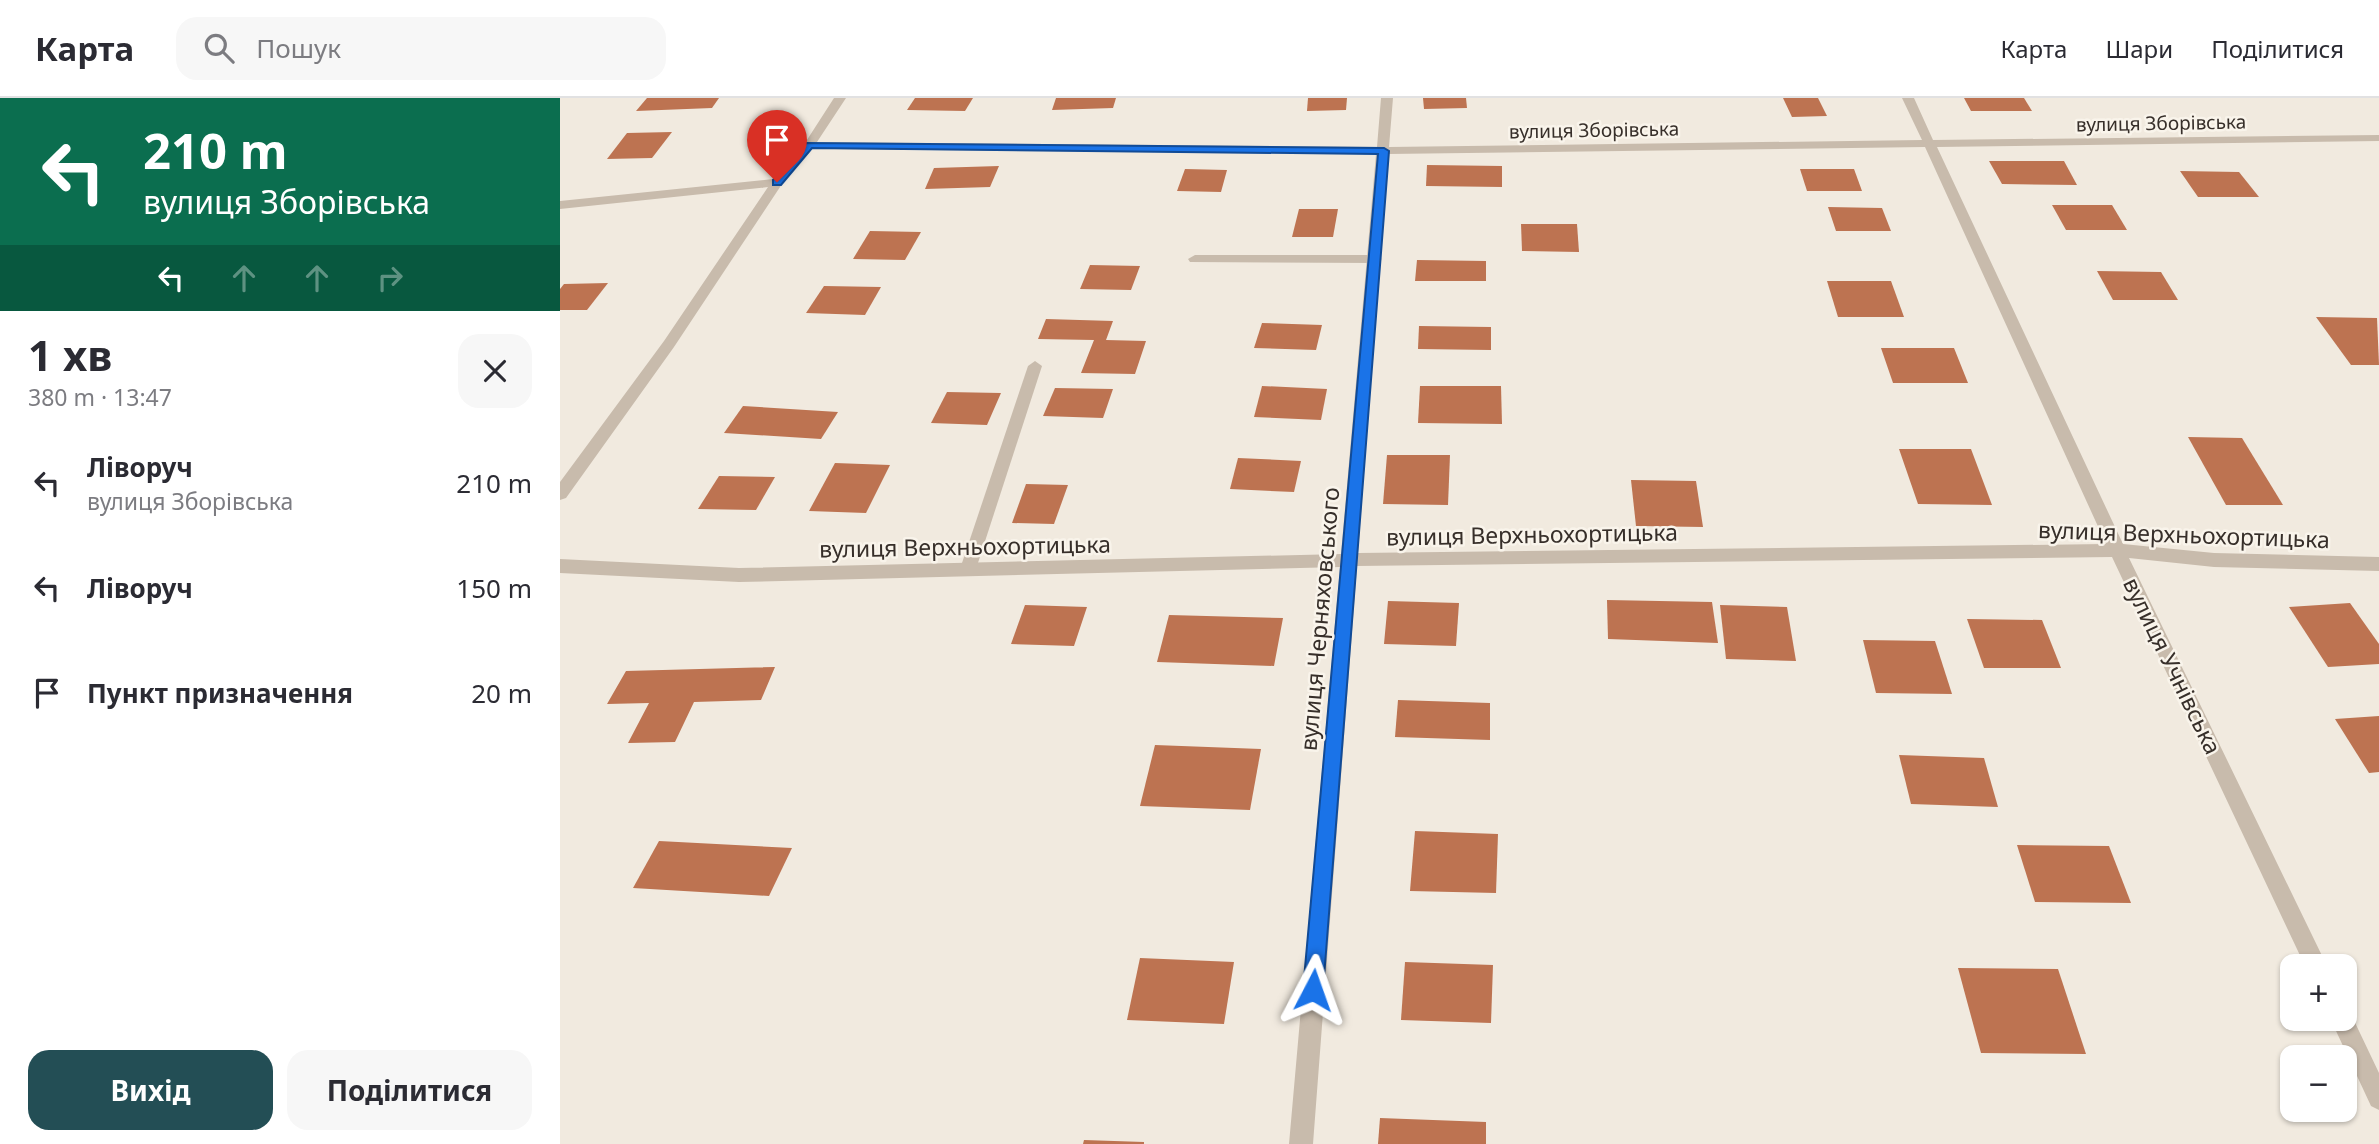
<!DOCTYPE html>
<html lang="uk">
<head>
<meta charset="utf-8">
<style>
	body { margin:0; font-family:"Noto Sans",sans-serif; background:#f7f7f7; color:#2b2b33; height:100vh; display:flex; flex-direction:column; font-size:26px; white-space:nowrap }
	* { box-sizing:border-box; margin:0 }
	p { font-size:23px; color:#7c7c81 }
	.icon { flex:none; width:38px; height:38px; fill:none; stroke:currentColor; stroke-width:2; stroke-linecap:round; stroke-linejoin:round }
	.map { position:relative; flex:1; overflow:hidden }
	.details { display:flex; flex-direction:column; background:#fff; width:560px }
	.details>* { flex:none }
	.guide { background:#0b6e4f; color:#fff; overflow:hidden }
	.tools { position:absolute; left:1720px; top:856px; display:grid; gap:14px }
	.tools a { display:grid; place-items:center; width:77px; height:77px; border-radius:14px; background:#fff; box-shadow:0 2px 5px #0004; font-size:35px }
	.pin { position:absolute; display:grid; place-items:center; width:60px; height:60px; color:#fff; margin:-72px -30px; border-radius:50% 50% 50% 0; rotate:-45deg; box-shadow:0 0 7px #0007 }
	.pin .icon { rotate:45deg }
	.me { position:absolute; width:77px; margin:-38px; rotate:4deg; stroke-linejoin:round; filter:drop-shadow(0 0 5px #0008) }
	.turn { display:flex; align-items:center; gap:24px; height:147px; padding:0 28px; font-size:32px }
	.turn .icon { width:91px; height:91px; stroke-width:2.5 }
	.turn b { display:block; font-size:49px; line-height:60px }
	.lanes { display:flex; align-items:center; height:66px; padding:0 28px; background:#0003; justify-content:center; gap:35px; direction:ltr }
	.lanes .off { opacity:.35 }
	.round { display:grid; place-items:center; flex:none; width:74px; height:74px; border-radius:21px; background:#f7f7f7 }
	.head { display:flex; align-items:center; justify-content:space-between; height:119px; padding:0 28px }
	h1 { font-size:42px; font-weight:700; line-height:52px }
	.button { display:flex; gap:14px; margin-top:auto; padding:14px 28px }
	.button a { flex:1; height:80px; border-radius:21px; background:#234e55; color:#fff; font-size:28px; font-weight:700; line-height:80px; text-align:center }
	.button a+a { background:#f7f7f7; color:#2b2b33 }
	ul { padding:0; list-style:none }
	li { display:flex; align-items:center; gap:21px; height:105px; padding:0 28px }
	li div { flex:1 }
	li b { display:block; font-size:26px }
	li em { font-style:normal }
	header { display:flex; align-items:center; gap:42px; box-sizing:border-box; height:98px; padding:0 35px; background:#fff; border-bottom:2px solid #e1e1e2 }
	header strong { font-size:33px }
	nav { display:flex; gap:38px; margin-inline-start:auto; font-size:24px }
	.search { width:490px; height:63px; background:#f7f7f7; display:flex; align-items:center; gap:18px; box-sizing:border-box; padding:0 24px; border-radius:21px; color:#7c7c81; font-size:26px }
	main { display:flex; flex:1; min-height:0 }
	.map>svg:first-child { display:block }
	.building { fill:#bd7351 }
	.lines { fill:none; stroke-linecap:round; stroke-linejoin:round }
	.service { fill:#c8bbac; fill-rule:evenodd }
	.minor { fill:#c8bbac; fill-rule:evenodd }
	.route { fill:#1a73e8; stroke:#114b97; stroke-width:2 }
	.labels { text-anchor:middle; stroke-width:5; stroke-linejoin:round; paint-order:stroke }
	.far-street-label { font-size:19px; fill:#372f2a; stroke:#f9f4eb }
	.street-label { font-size:23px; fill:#372f2a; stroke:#f9f4eb }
</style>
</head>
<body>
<header>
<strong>Карта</strong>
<div class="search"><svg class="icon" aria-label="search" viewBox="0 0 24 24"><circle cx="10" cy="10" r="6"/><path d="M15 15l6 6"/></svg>Пошук</div>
<nav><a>Карта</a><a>Шари</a><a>Поділитися</a></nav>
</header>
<main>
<section class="details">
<div class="guide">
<div class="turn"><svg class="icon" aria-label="left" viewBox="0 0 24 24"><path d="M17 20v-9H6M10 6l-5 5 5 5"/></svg><div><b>210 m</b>вулиця Зборівська</div></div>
<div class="lanes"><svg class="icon" aria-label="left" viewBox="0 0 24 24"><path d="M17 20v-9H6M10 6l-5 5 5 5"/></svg><svg class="icon off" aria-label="ahead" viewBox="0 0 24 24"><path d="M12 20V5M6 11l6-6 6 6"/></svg><svg class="icon off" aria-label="ahead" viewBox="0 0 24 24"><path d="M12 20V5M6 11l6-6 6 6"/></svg><svg class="icon off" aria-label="right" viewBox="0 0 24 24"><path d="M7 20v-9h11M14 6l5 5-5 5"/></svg></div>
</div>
<div class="head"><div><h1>1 хв</h1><p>380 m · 13:47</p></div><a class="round"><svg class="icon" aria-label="close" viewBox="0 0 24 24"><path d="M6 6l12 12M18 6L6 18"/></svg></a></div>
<ul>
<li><svg class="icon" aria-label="left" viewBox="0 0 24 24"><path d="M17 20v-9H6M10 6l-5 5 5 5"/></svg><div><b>Ліворуч</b><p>вулиця Зборівська</p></div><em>210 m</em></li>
<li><svg class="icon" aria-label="left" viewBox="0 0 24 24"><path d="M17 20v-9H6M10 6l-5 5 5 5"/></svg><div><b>Ліворуч</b></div><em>150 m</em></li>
<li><svg class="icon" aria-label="arrive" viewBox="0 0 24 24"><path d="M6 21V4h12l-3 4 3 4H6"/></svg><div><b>Пункт призначення</b></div><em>20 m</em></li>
</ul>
<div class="button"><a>Вихід</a><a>Поділитися</a></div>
</section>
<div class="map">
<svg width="1819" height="1046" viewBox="0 0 1819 1046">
	<rect width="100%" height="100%" fill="#f1eadf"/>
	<g class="building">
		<path d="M 87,0 L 159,0 L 152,10 L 76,13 Z"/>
		<path d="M 355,0 L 413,0 L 405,13 L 347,12 Z"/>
		<path d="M 496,0 L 556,0 L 553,10 L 492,12 Z"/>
		<path d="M 748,0 L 787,0 L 786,12 L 747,13 Z"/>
		<path d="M 863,0 L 906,0 L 907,10 L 864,11 Z"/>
		<path d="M 1223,0 L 1258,0 L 1267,18 L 1232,19 Z"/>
		<path d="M 1404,0 L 1464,0 L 1472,13 L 1411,13 Z"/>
		<path d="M 112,34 L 92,60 L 47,61 L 67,35 Z"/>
		<path d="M 1429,63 L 1504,63 L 1517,87 L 1442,86 Z"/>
		<path d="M 867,67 L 942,68 L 942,89 L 866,88 Z"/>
		<path d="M 439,68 L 430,89 L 365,91 L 374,70 Z"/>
		<path d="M 625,71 L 667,72 L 661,94 L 617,93 Z"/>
		<path d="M 1240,71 L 1294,71 L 1302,93 L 1247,93 Z"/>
		<path d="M 1620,73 L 1679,74 L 1699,99 L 1638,99 Z"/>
		<path d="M 1492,107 L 1552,107 L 1567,132 L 1506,132 Z"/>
		<path d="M 1268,109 L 1322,110 L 1331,133 L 1276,133 Z"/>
		<path d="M 739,111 L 778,111 L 773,139 L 732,139 Z"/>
		<path d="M 961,126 L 1017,126 L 1019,154 L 962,153 Z"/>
		<path d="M 310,133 L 361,134 L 345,162 L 293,161 Z"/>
		<path d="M 857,162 L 926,163 L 926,183 L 855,183 Z"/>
		<path d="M 530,167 L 580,168 L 571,192 L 520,191 Z"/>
		<path d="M 1537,173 L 1601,174 L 1618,202 L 1553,202 Z"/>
		<path d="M 1267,183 L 1331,183 L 1344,219 L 1278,219 Z"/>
		<path d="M 48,185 L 27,212 L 0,212 L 0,191 L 4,186 Z"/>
		<path d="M 264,188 L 321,189 L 305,217 L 246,215 Z"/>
		<path d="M 1756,219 L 1817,220 L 1819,267 L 1791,267 Z"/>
		<path d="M 486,221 L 553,223 L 546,242 L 586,243 L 575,276 L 521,275 L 534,242 L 478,241 Z"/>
		<path d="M 702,225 L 762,227 L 756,252 L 694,250 Z"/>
		<path d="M 859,228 L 931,229 L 931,252 L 858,251 Z"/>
		<path d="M 1321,250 L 1394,250 L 1408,285 L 1333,285 Z"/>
		<path d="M 702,288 L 767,291 L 761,322 L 694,319 Z"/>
		<path d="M 860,288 L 941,288 L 942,326 L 858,325 Z"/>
		<path d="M 495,290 L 553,291 L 543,320 L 483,318 Z"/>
		<path d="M 387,294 L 441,295 L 427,327 L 371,325 Z"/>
		<path d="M 183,308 L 278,314 L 261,341 L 164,335 Z"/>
		<path d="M 1628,339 L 1682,340 L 1723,407 L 1666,407 Z"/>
		<path d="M 1339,351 L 1411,351 L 1432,407 L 1358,406 Z"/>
		<path d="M 827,357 L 890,357 L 888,407 L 823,406 Z"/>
		<path d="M 678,360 L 741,363 L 734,394 L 670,391 Z"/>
		<path d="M 275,365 L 330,367 L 306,415 L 249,413 Z"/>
		<path d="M 159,378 L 215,379 L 196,412 L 138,411 Z"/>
		<path d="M 1071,382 L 1136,383 L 1143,429 L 1076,428 Z"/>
		<path d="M 466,386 L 508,387 L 494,426 L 452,425 Z"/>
		<path d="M 1047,502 L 1152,504 L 1158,545 L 1048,541 Z"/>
		<path d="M 828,503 L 899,505 L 896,548 L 824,546 Z"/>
		<path d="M 1790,505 L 1819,546 L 1819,566 L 1768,569 L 1729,509 Z"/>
		<path d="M 465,507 L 527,509 L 514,548 L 451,546 Z"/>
		<path d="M 1160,507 L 1227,509 L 1236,563 L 1166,561 Z"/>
		<path d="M 609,517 L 723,520 L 714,568 L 597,564 Z"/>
		<path d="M 1407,521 L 1482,522 L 1501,570 L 1424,570 Z"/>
		<path d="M 1303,542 L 1375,543 L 1392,596 L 1316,595 Z"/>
		<path d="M 215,569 L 201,602 L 134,604 L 115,644 L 68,645 L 89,605 L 47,606 L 66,573 Z"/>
		<path d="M 838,602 L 930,605 L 930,642 L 835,639 Z"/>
		<path d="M 1819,618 L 1819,674 L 1809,675 L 1775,621 Z"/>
		<path d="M 595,647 L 701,651 L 690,712 L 580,708 Z"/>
		<path d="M 1339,657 L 1424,660 L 1438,709 L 1351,706 Z"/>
		<path d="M 855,733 L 938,736 L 936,795 L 850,793 Z"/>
		<path d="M 99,743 L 232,750 L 209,798 L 73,790 Z"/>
		<path d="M 1457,747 L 1549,748 L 1571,805 L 1475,804 Z"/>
		<path d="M 580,860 L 674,864 L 664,926 L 567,922 Z"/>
		<path d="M 845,864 L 933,867 L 931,925 L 841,922 Z"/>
		<path d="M 1398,870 L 1498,871 L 1526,956 L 1421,955 Z"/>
		<path d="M 820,1020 L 926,1024 L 926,1046 L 818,1046 Z"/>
		<path d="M 524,1042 L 584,1044 L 584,1046 L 523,1046 Z"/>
	</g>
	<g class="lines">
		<g class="service">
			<path d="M 635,157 L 815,157 L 822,161 L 815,165 L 630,164 L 628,161 Z"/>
			<path d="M 475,263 L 482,268 L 416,471 L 414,476 L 402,476 L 400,471 L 468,268 Z"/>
		</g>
		<g class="minor">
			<path d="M 274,0 L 286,0 L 257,44 L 817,49 L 821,0 L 833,0 L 829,49 L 1362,42 L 1342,0 L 1354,0 L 1373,42 L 1819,37 L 1819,43 L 1377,49 L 1563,446 L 1654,455 L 1819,459 L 1819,473 L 1654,469 L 1569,460 L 1767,868 L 1745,868 L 1552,459 L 797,468 L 753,1046 L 729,1046 L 780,469 L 179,484 L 0,475 L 0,461 L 179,470 L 781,456 L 816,56 L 252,51 L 222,86 L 114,249 L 6,400 L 0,402 L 0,384 L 104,243 L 208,89 L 0,111 L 0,103 L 213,81 L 245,45 ZM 1365,49 L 1546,446 L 798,455 L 828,56 Z"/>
			<path d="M 1785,910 L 1789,912 L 1819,975 L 1819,1012 L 1811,1008 L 1770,920 L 1785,920 Z"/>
		</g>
	</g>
	<path class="route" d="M 246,45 L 824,50 L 829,53 L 763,892 L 760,899 L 753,902 L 746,899 L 743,892 L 818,56 L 252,50 L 221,87 L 213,87 L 213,82 Z"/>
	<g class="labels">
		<g class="far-street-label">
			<text transform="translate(1601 25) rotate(-1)" y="7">вулиця Зборівська</text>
			<text transform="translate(1034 32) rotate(-1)" y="7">вулиця Зборівська</text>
		</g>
		<g class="street-label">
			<text transform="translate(972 437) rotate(-1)" y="8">вулиця Верхньохортицька</text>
			<text transform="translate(1624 437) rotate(2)" y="8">вулиця Верхньохортицька</text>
			<text transform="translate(405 449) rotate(-1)" y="8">вулиця Верхньохортицька</text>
			<text transform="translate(760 521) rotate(-85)" y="8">вулиця Черняховського</text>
			<text transform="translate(1612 568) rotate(64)" y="8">вулиця Учнівська</text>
		</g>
	</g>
</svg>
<div class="tools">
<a>+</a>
<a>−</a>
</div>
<div class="pin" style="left:217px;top:84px;background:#d93025"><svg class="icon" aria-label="arrive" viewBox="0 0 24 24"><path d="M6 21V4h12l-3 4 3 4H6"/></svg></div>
<svg class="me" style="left:753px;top:892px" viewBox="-20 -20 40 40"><path d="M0-17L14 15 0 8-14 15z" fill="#1a73e8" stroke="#fff" stroke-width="4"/></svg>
</div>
</main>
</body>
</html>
